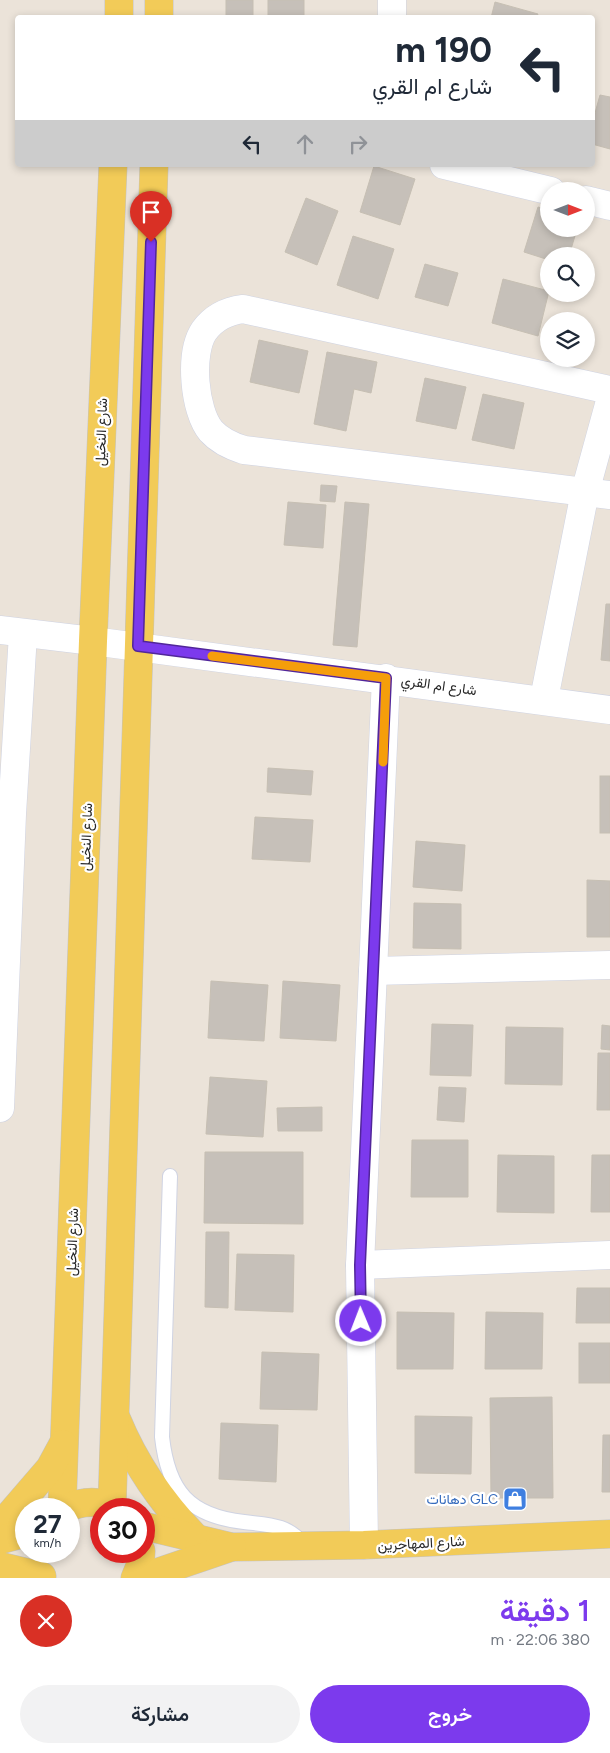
<!DOCTYPE html>
<html lang="ar">
<head>
<meta charset="utf-8">
<style>
	body { margin:0; font-family:Figtree,Vazirmatn,sans-serif; background:#f2f2f3; color:#1f2937; direction:rtl; height:100vh; display:flex; flex-direction:column; font-size:19px; white-space:nowrap }
	* { box-sizing:border-box; margin:0 }
	p { font-size:16px; color:#747a83 }
	.icon { flex:none; width:28px; height:28px; fill:none; stroke:currentColor; stroke-width:2; stroke-linecap:round; stroke-linejoin:round }
	.map { position:relative; height:1578px; overflow:hidden; direction:ltr }
	.sheet { display:flex; flex-direction:column; background:#fff; flex:1 }
	.sheet>* { flex:none }
	.hud { position:absolute; left:15px; top:15px; width:580px; height:152px; border-radius:5px; box-shadow:0 2px 8px #0003; direction:rtl; background:#fff; color:#1f2937; overflow:hidden }
	.needle { width:32px; rotate:90deg }
	.tools { position:absolute; left:540px; top:182px; display:grid; gap:10px }
	.tools a { display:grid; place-items:center; width:55px; height:55px; border-radius:50%; background:#fff; box-shadow:0 2px 8px #0003; font-size:25px }
	.speed { position:absolute; left:15px; top:1498px; display:flex; gap:10px; font-size:25px; font-weight:700; text-align:center }
	.speed>* { display:grid; place-content:center; width:65px; height:65px; border-radius:50%; background:#fff; box-shadow:0 2px 8px #0003; line-height:1 }
	.speed small { font-size:12px; font-weight:400 }
	.speed .limit { border:8px solid #d22; background:#fff; color:#111 }
	.pin { position:absolute; display:grid; place-items:center; width:42px; height:42px; color:#fff; margin:-51px -21px; border-radius:50% 50% 50% 0; rotate:-45deg; box-shadow:0 0 5px #0007 }
	.pin .icon { rotate:45deg }
	.me { position:absolute; width:55px; margin:-28px; rotate:359deg; stroke-linejoin:round; filter:drop-shadow(0 0 4px #0008) }
	.turn { display:flex; align-items:center; gap:18px; height:105px; padding:0 20px; font-size:22px }
	.turn .icon { width:65px; height:65px; stroke-width:2.5 }
	.turn b { display:block; font-size:35px; line-height:42px }
	.lanes { display:flex; align-items:center; height:48px; padding:0 20px; background:#0003; justify-content:center; gap:25px; direction:ltr }
	.lanes .off { opacity:.35 }
	.round { display:grid; place-items:center; flex:none; width:52px; height:52px; border-radius:26px; background:#f2f2f3 }
	.summary { display:flex; align-items:center; justify-content:space-between; height:85px; padding:0 20px }
	h1 { font-size:30px; font-weight:600; line-height:38px; color:#7c3aed }
	.cta { display:flex; gap:10px; margin-top:auto; padding:10px 20px }
	.cta a { flex:1; height:58px; border-radius:30px; background:#7c3aed; color:#fff; font-size:20px; font-weight:600; line-height:58px; text-align:center }
	.cta a+a { background:#f2f2f3; color:#1f2937 }
	.map>svg:first-child { display:block }
	.building { fill:#c6c0b9; stroke:#c6bfb3 }
	.lines { fill:none; stroke-linecap:round; stroke-linejoin:round }
	.lane-casing { stroke:#cfd3e2; stroke-width:16 }
	.street-casing { stroke:#cfd3e2; stroke-width:29 }
	.secondary-casing { stroke:#cfd3e2; stroke-width:29 }
	.primary-casing { stroke:#c3c3c3; stroke-width:29 }
	.lane { stroke:#fff; stroke-width:14 }
	.street { stroke:#fff; stroke-width:28 }
	.secondary { stroke:#fff; stroke-width:28 }
	.primary { stroke:#f2cb58; stroke-width:28 }
	.route-casing { stroke:#51269a; stroke-width:12 }
	.route { stroke:#7c3aed; stroke-width:9 }
	.slow { stroke:#f59e0b; stroke-width:9 }
	.labels { text-anchor:middle; stroke-width:4.5; stroke-linejoin:round; paint-order:stroke }
	.street-label { font-size:14px; fill:#282828; stroke:#fff }
	.shop-label { font-size:14px; fill:#366cbe; stroke:#fff; text-anchor:end }
</style>
</head>
<body>
<div class="map">
<svg width="610" height="1578" viewBox="0 0 610 1578">
	<rect width="100%" height="100%" fill="#ebe3d9"/>
	<g class="building">
		<rect x="226" y="0" width="27" height="18"/>
		<rect x="268" y="0" width="36" height="18"/>
		<path d="M 495,2 L 538,14 L 536,18 L 491,18 Z"/>
		<path d="M 600,95 L 610,97 L 610,149 L 592,144 L 592,124 Z"/>
		<path d="M 374,166 L 415,179 L 400,225 L 360,212 Z"/>
		<path d="M 306,198 L 338,211 L 317,265 L 285,252 Z"/>
		<path d="M 538,207 L 549,210 L 549,229 L 577,229 L 569,256 L 549,256 L 549,260 L 524,252 Z"/>
		<path d="M 353,236 L 394,249 L 378,299 L 337,285 Z"/>
		<path d="M 425,264 L 458,273 L 448,306 L 415,297 Z"/>
		<path d="M 503,279 L 549,291 L 538,336 L 492,323 Z"/>
		<path d="M 259,340 L 308,351 L 299,393 L 250,382 Z"/>
		<path d="M 327,352 L 377,362 L 371,393 L 354,389 L 346,431 L 314,424 Z"/>
		<path d="M 425,378 L 466,387 L 456,429 L 416,421 Z"/>
		<path d="M 483,394 L 524,403 L 514,449 L 472,440 Z"/>
		<path d="M 321,485 L 337,486 L 335,502 L 320,501 Z"/>
		<path d="M 288,502 L 326,505 L 323,548 L 284,545 Z"/>
		<path d="M 345,502 L 369,504 L 357,647 L 333,645 Z"/>
		<path d="M 606,604 L 610,604 L 610,661 L 601,660 Z"/>
		<path d="M 268,768 L 313,771 L 311,795 L 267,792 Z"/>
		<rect x="600" y="776" width="10" height="57"/>
		<path d="M 255,817 L 313,820 L 310,862 L 252,859 Z"/>
		<path d="M 416,841 L 465,845 L 462,891 L 413,887 Z"/>
		<path d="M 587,880 L 610,881 L 610,937 L 587,937 Z"/>
		<path d="M 414,903 L 461,904 L 461,949 L 413,948 Z"/>
		<path d="M 211,981 L 268,985 L 264,1041 L 208,1038 Z"/>
		<path d="M 283,981 L 340,985 L 336,1041 L 280,1038 Z"/>
		<path d="M 432,1024 L 473,1025 L 471,1076 L 430,1075 Z"/>
		<path d="M 602,1025 L 610,1026 L 610,1050 L 601,1049 Z"/>
		<path d="M 506,1027 L 563,1028 L 562,1085 L 505,1084 Z"/>
		<path d="M 598,1053 L 610,1053 L 610,1110 L 597,1110 Z"/>
		<path d="M 210,1077 L 267,1081 L 263,1137 L 206,1134 Z"/>
		<path d="M 439,1087 L 466,1088 L 464,1122 L 437,1120 Z"/>
		<path d="M 322,1107 L 322,1131 L 278,1131 L 277,1108 Z"/>
		<path d="M 412,1140 L 468,1140 L 468,1197 L 411,1197 Z"/>
		<path d="M 205,1152 L 303,1152 L 303,1224 L 204,1223 Z"/>
		<path d="M 498,1155 L 554,1156 L 554,1213 L 497,1212 Z"/>
		<path d="M 592,1155 L 610,1155 L 610,1212 L 591,1212 Z"/>
		<path d="M 206,1232 L 229,1232 L 228,1308 L 205,1307 Z"/>
		<path d="M 237,1254 L 294,1255 L 293,1312 L 235,1310 Z"/>
		<path d="M 577,1288 L 610,1288 L 610,1323 L 576,1323 Z"/>
		<path d="M 397,1312 L 454,1313 L 453,1369 L 397,1369 Z"/>
		<path d="M 486,1312 L 543,1313 L 542,1369 L 485,1369 Z"/>
		<rect x="579" y="1343" width="31" height="40"/>
		<path d="M 262,1352 L 319,1354 L 317,1410 L 260,1409 Z"/>
		<path d="M 552,1397 L 553,1498 L 491,1498 L 490,1398 Z"/>
		<path d="M 415,1416 L 472,1417 L 471,1474 L 415,1473 Z"/>
		<path d="M 221,1423 L 278,1425 L 276,1482 L 219,1479 Z"/>
		<path d="M 603,1435 L 610,1435 L 610,1492 L 602,1492 Z"/>
	</g>
	<g class="lines">
		<g class="lane-casing">
			<path id="lane" d="M 170,1176 L 162,1437 C 168,1491 189,1516 244,1522 C 268,1525 287,1524 303,1544"/>
		</g>
		<g class="street-casing">
			<g id="street">
				<path d="M 392,0 L 392,18"/>
				<path d="M 444,165 L 551,191"/>
				<path d="M 586,200 L 610,206"/>
				<path d="M 610,390 L 243,309 C 227,311 214,317 204,331 C 189,353 194,411 211,431 C 220,441 231,446 244,450 L 610,495"/>
				<path d="M 0,630 L 93,641"/>
				<path d="M 544,699 L 585,492 L 610,401"/>
				<path d="M 373,971 L 610,965"/>
				<path d="M 0,1108 L 12,814 L 23,634"/>
				<path d="M 360,1265 L 610,1255"/>
				<path d="M 364,1545 L 360,1265 L 386,678"/>
			</g>
		</g>
		<g class="secondary-casing">
			<path id="secondary" d="M 93,641 L 610,710"/>
		</g>
		<g class="primary-casing">
			<g id="primary">
				<path d="M 119,18 L 119,0"/>
				<path d="M 159,18 L 159,0"/>
				<path d="M 117,1420 C 136,1466 162,1503 196,1538"/>
				<path d="M 112,1507 L 154,165"/>
				<path d="M 62,1509 L 93,641 L 113,165"/>
				<path d="M 64,1509 C 80,1502 99,1499 115,1509"/>
				<path d="M 0,1526 L 50,1468 L 63,1444"/>
				<path d="M 144,1526 L 232,1547 L 364,1545 L 610,1534"/>
				<path d="M 0,1540 L 26,1533"/>
				<path d="M 0,1566 L 42,1576"/>
				<path d="M 135,1578 L 140,1566 L 141,1551"/>
				<path d="M 141,1578 L 232,1547"/>
			</g>
		</g>
		<use href="#lane" class="lane"/>
		<use href="#street" class="street"/>
		<use href="#secondary" class="secondary"/>
		<use href="#primary" class="primary"/>
	</g>
	<g class="lines">
		<g class="route-casing">
			<path id="route" d="M 151,242 L 138,646 L 386,678 L 360,1265 L 361,1321"/>
		</g>
		<use href="#route" class="route"/>
		<path class="slow" d="M 212,656 L 386,678 L 383,762"/>
	</g>
	<defs>
		<g id="shop-square" transform="scale(1.25)"><rect x="-9" y="-9" width="18" height="18" rx="4" fill="#3f7fe0" stroke="#fff"/><path d="M-5-2.5h2.3a2.7 3.5 0 0 1 5.4 0H5L5.5 6h-11ZM-1.5-2.5h3a1.5 2.3 0 0 0-3 0Z" fill="#fff"/></g>
	</defs>
	<g fill-rule="evenodd">
		<use href="#shop-square" x="515" y="1499"/>
	</g>
	<g class="labels">
		<g class="street-label">
			<text transform="translate(101 432) rotate(-88)" y="5">شارع النخيل</text>
			<text transform="translate(439 685) rotate(8)" y="5">شارع ام القري</text>
			<text transform="translate(86 837) rotate(-88)" y="5">شارع النخيل</text>
			<text transform="translate(72 1242) rotate(-88)" y="5">شارع النخيل</text>
			<text transform="translate(421 1543) rotate(-3)" y="5">شارع المهاجرين</text>
		</g>
		<g class="shop-label">
			<text x="498" y="1504">دهانات GLC</text>
		</g>
	</g>
</svg>
<div class="tools">
<a><svg class="needle" viewBox="-14 -14 28 28"><path d="M0-13l5 13h-10z" fill="#e53935"/><path d="M0 13l5-13h-10z" fill="#747a83"/></svg></a>
<a><svg class="icon" aria-label="search" viewBox="0 0 24 24"><circle cx="10" cy="10" r="6"/><path d="M15 15l6 6"/></svg></a>
<a><svg class="icon" aria-label="layers" viewBox="0 0 24 24"><path d="M12 4l9 5-9 5-9-5zM3 14l9 5 9-5"/></svg></a>
</div>
<div class="speed"><div>27<small>km/h</small></div><div class="limit">30</div></div>
<div class="pin" style="left:151px;top:242px;background:#d93025"><svg class="icon" aria-label="arrive" viewBox="0 0 24 24"><path d="M6 21V4h12l-3 4 3 4H6"/></svg></div>
<svg class="me" style="left:361px;top:1321px" viewBox="-20 -20 40 40"><circle r="17" fill="#7c3aed" stroke="#fff" stroke-width="3"/><path d="M0-11L8 9 0 5-8 9z" fill="#fff"/></svg>
<div class="hud">
<div class="turn"><svg class="icon" aria-label="left" viewBox="0 0 24 24"><path d="M17 20v-9H6M10 6l-5 5 5 5"/></svg><div><b>190 m</b>شارع ام القري</div></div>
<div class="lanes"><svg class="icon" aria-label="left" viewBox="0 0 24 24"><path d="M17 20v-9H6M10 6l-5 5 5 5"/></svg><svg class="icon off" aria-label="ahead" viewBox="0 0 24 24"><path d="M12 20V5M6 11l6-6 6 6"/></svg><svg class="icon off" aria-label="right" viewBox="0 0 24 24"><path d="M7 20v-9h11M14 6l5 5-5 5"/></svg></div>
</div>
</div>
<section class="sheet">
<div class="summary"><div><h1>1 دقيقة</h1><p>380 m · 22:06</p></div><a class="round" style="background:#d93025;color:#fff"><svg class="icon" aria-label="close" viewBox="0 0 24 24"><path d="M6 6l12 12M18 6L6 18"/></svg></a></div>
<div class="cta"><a>خروج</a><a>مشاركة</a></div>
</section>
</body>
</html>
